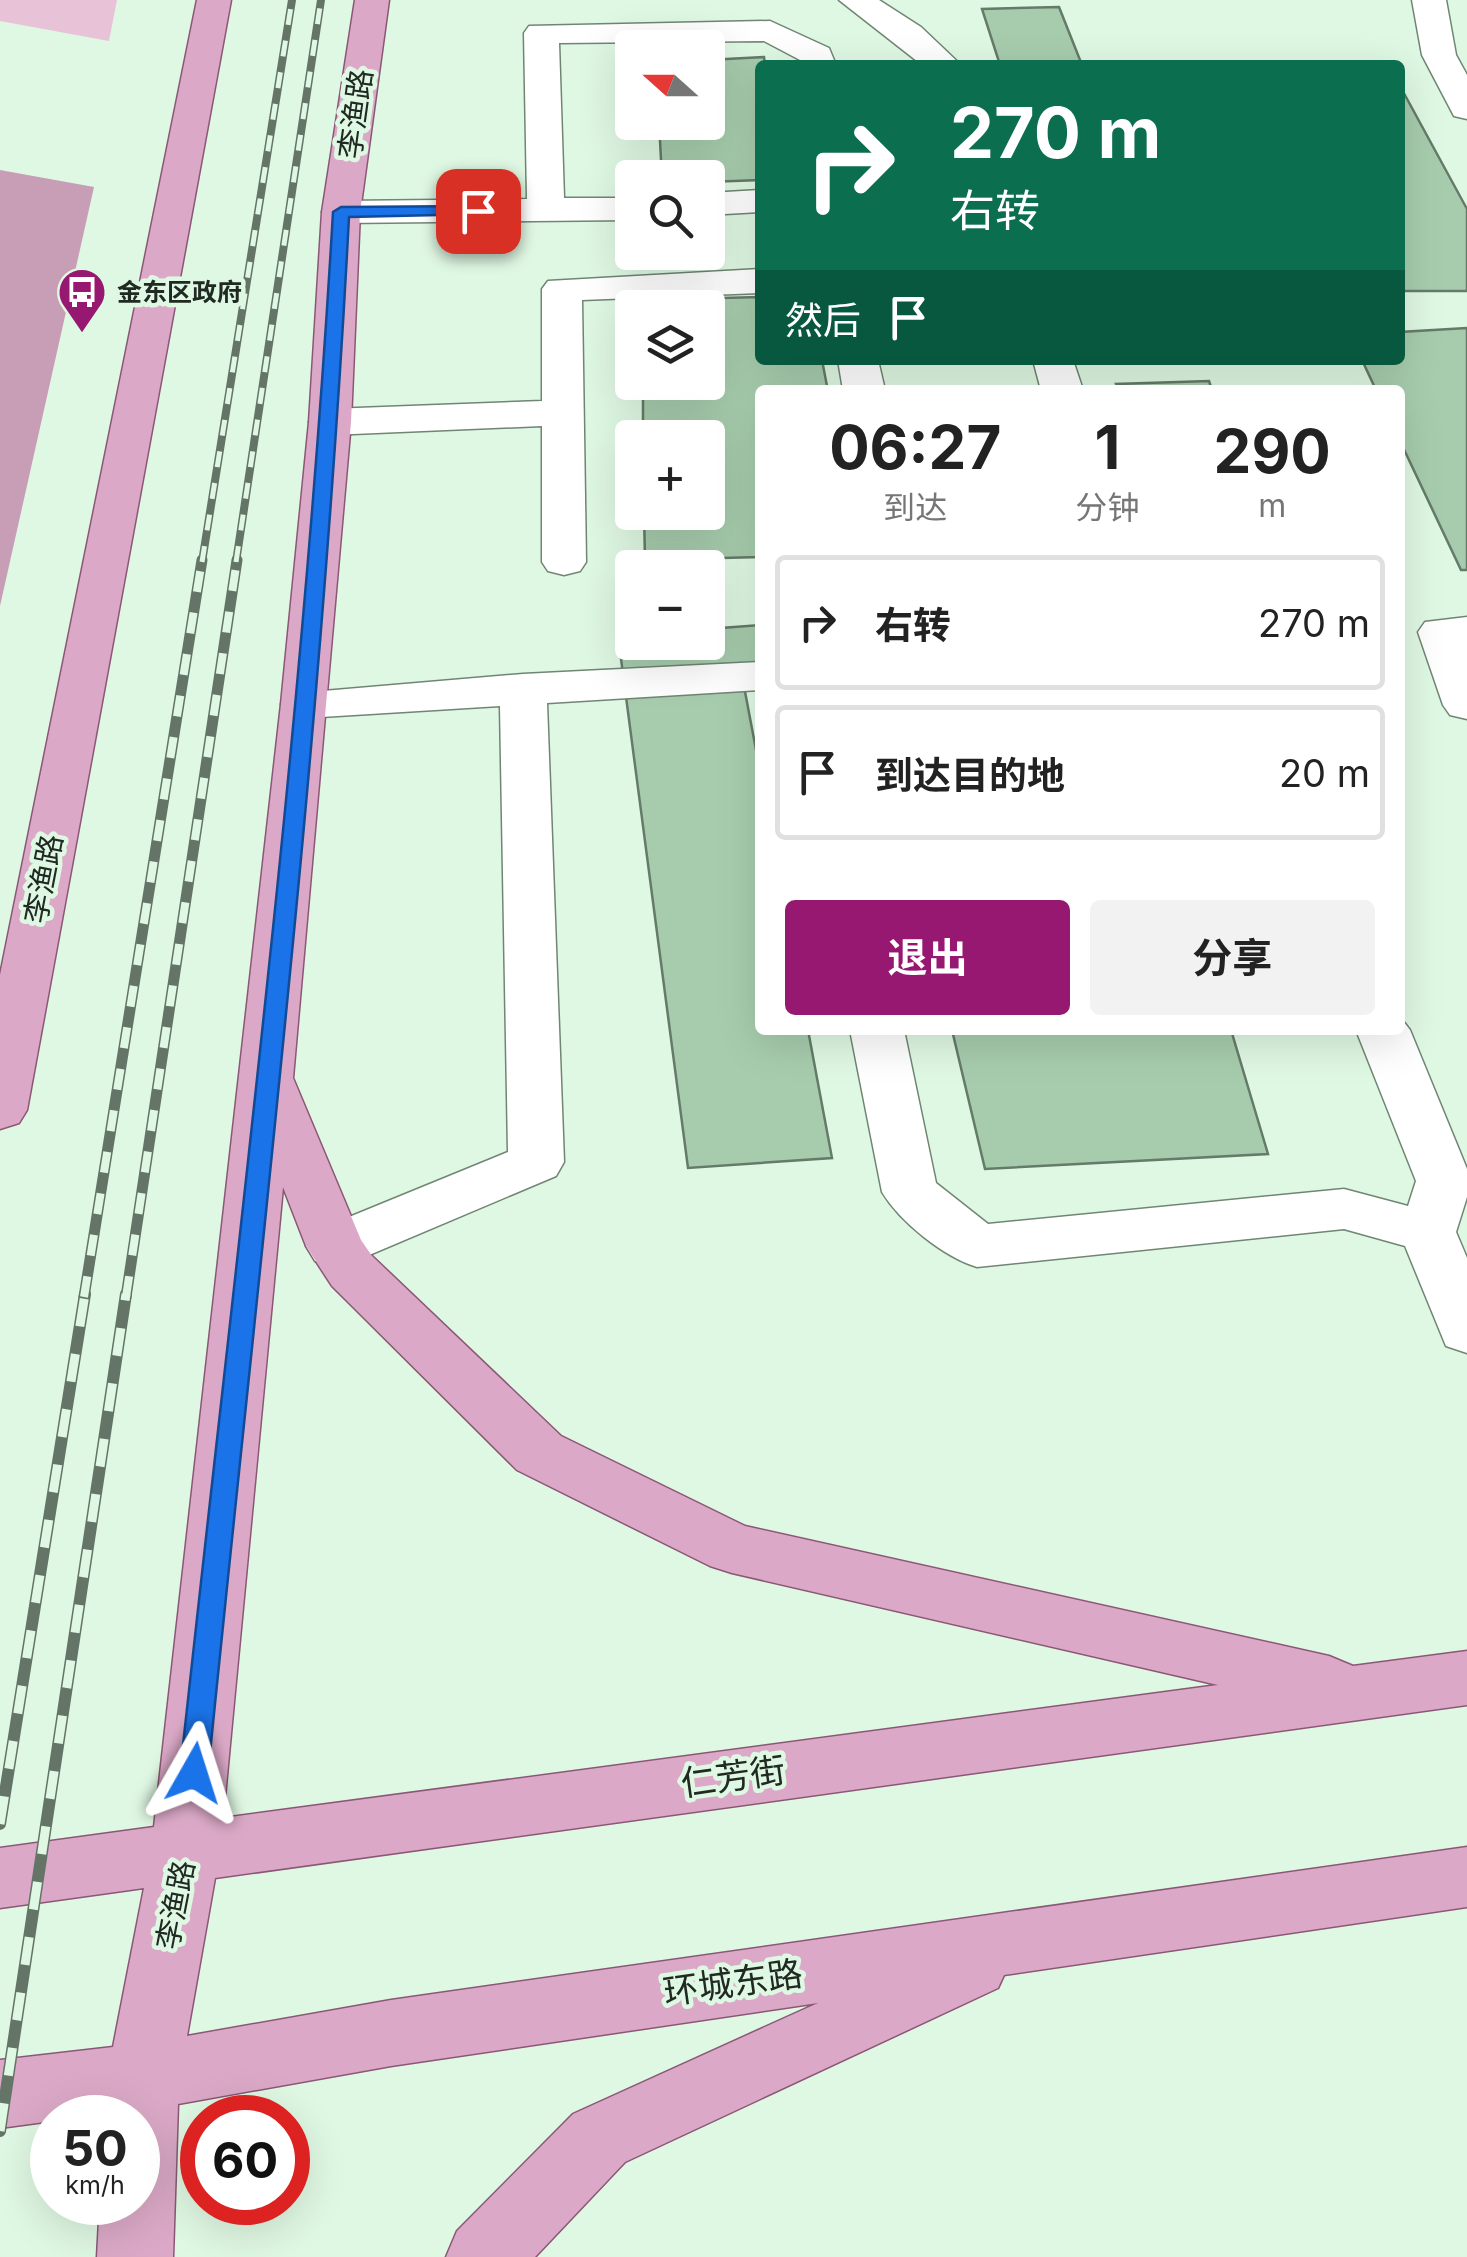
<!DOCTYPE html>
<html lang="zh">
<head>
<meta charset="utf-8">
<style>
	body { margin:0; font-family:Inter,"Noto Sans SC",sans-serif; background:#f2f2f2; color:#222; height:100vh; display:flex; flex-direction:column; font-size:38px; white-space:nowrap }
	* { box-sizing:border-box; margin:0 }
	p { font-size:32px; color:#767676 }
	.icon { flex:none; width:55px; height:55px; fill:none; stroke:currentColor; stroke-width:2; stroke-linecap:round; stroke-linejoin:round }
	.map { position:relative; flex:1; overflow:hidden }
	.details { position:absolute; left:755px; top:385px; width:650px; height:650px; display:flex; flex-direction:column; background:#fff; border-radius:10px; box-shadow:0 10px 40px #0002 }
	.details>* { flex:none }
	.guide { position:absolute; left:755px; top:60px; width:650px; height:305px; border-radius:10px; box-shadow:0 10px 40px #0002; background:#0b6e4f; color:#fff; overflow:hidden }
	.needle { width:65px; rotate:291deg }
	.controls { position:absolute; left:615px; top:30px; display:grid; gap:20px }
	.controls a { display:grid; place-items:center; width:110px; height:110px; border-radius:10px; background:#fff; box-shadow:0 10px 40px #0002; font-size:50px }
	.speed { position:absolute; left:30px; top:2095px; display:flex; gap:20px; font-size:50px; font-weight:700; text-align:center }
	.speed>* { display:grid; place-content:center; width:130px; height:130px; border-radius:50%; background:#fff; box-shadow:0 10px 40px #0002; line-height:1 }
	.speed small { font-size:25px; font-weight:400 }
	.speed .limit { border:15px solid #d22; background:#fff; color:#111 }
	.pin { position:absolute; display:grid; place-items:center; width:85px; height:85px; color:#fff; margin:-42px; border-radius:20px; box-shadow:0 5px 15px #0006 }
	.me { position:absolute; width:110px; margin:-55px; rotate:6deg; stroke-linejoin:round; filter:drop-shadow(0 0 8px #0008) }
	.turn { display:flex; align-items:center; gap:35px; height:210px; padding:0 30px; font-size:45px }
	.turn .icon { width:130px; height:130px; stroke-width:2.5 }
	.turn b { display:block; font-size:70px; line-height:85px }
	.then { display:flex; align-items:center; height:95px; padding:0 30px; background:#0003; gap:20px; font-size:38px }
	.eta { display:flex; justify-content:space-evenly; align-items:center; height:170px; text-align:center }
	.eta b { font-size:60px; font-weight:700; line-height:70px }
	.button { display:flex; gap:20px; margin-top:auto; padding:20px 30px }
	.button a { flex:1; height:115px; border-radius:10px; background:#971871; color:#fff; font-size:40px; font-weight:700; line-height:115px; text-align:center }
	.button a+a { background:#f2f2f2; color:#222 }
	ul { padding:0; list-style:none }
	li { display:flex; align-items:center; gap:30px; height:135px; margin:0 20px 15px; padding:0 10px; border:5px solid #e0e0e0; border-radius:10px }
	li div { flex:1 }
	li b { display:block; font-size:38px }
	li em { font-style:normal }
	.map>svg:first-child { display:block }
	.green { fill:#e8c2d7 }
	.forest { fill:#c89eb6 }
	.building { fill:#a7ccad; stroke:#657b69; stroke-width:2.5 }
	.lines { fill:none; stroke-linecap:round; stroke-linejoin:round }
	.minor-casing { stroke:#708673; stroke-width:3 }
	.major-casing { stroke:#8a5875; stroke-width:3 }
	.minor { fill:#fff; fill-rule:evenodd }
	.major { fill:#dba9c7; fill-rule:evenodd }
	.rail-far2-casing { stroke:#647467; stroke-width:8 }
	.rail-far1-casing { stroke:#647467; stroke-width:11 }
	.rail-casing { stroke:#647467; stroke-width:12 }
	.rail-far2 { stroke:#dff8e3; stroke-width:5; stroke-dasharray:16; stroke-linecap:butt }
	.rail-far1 { stroke:#dff8e3; stroke-width:8; stroke-dasharray:21; stroke-linecap:butt }
	.rail { stroke:#dff8e3; stroke-width:9; stroke-dasharray:28; stroke-linecap:butt }
	.route { fill:#1a73e8; stroke:#114b97; stroke-width:2.5 }
	.labels { text-anchor:middle; stroke-width:9; stroke-linejoin:round; paint-order:stroke }
	.far-poi-label { font-size:25px; font-weight:bold; fill:#202a22; stroke:#dff8e3; text-anchor:start }
	.street-label { font-size:30px; fill:#202a22; stroke:#dff8e3 }
	.near-street-label { font-size:35px; fill:#202a22; stroke:#dff8e3 }
</style>
</head>
<body>
<div class="map">
<svg width="1467" height="2257" viewBox="0 0 1467 2257">
	<rect width="100%" height="100%" fill="#dff8e3"/>
	<path class="green" d="M 0,0 L 117,0 L 109,41 L 0,21 Z"/>
	<path class="forest" d="M 0,170 L 94,187 L 0,606 Z"/>
	<g class="building">
		<path d="M 1059,7 L 1082,65 L 1000,65 L 982,9 Z"/>
		<path d="M 764,57 L 765,65 L 760,65 L 760,180 L 708,182 L 708,178 L 662,178 L 659,122 L 708,122 L 708,60 Z"/>
		<path d="M 1400,86 L 1467,209 L 1467,291 L 1400,291 Z"/>
		<path d="M 760,297 L 760,360 L 822,360 L 827,386 L 760,390 L 760,557 L 645,560 L 644,512 L 708,512 L 708,438 L 643,438 L 643,382 L 708,382 L 708,308 L 641,308 L 641,300 Z"/>
		<path d="M 1467,328 L 1467,570 L 1461,570 L 1400,441 L 1400,390 L 1376,390 L 1362,360 L 1400,360 L 1400,332 Z"/>
		<path d="M 1209,381 L 1212,390 L 1118,390 L 1116,384 Z"/>
		<path d="M 760,625 L 760,663 L 740,665 L 760,771 L 760,1030 L 808,1030 L 832,1158 L 688,1168 L 618,636 L 632,635 L 632,642 L 708,642 L 708,629 Z"/>
		<path d="M 952,1030 L 1231,1030 L 1268,1154 L 985,1169 Z"/>
	</g>
	<g class="lines">
		<g class="minor-casing">
			<g id="minor">
				<path d="M 839,0 L 879,0 L 921,27 L 961,65 L 922,65 Z"/>
				<path d="M 1412,0 L 1446,0 L 1456,55 L 1467,75 L 1467,119 L 1454,116 L 1422,55 Z"/>
				<path d="M 770,21 L 829,48 L 836,65 L 800,65 L 800,60 L 764,41 L 559,43 L 564,198 L 632,198 L 632,220 L 341,223 L 328,220 L 322,212 L 328,204 L 341,201 L 527,199 L 524,33 L 529,26 Z"/>
				<path d="M 760,190 L 760,212 L 708,215 L 708,193 Z"/>
				<path d="M 760,269 L 760,293 L 582,300 L 586,562 L 580,571 L 564,575 L 548,571 L 542,562 L 542,426 L 330,435 L 315,431 L 309,422 L 315,413 L 330,409 L 542,401 L 542,289 L 548,281 Z"/>
				<path d="M 838,360 L 878,360 L 885,390 L 843,390 Z"/>
				<path d="M 1033,360 L 1073,360 L 1083,390 L 1041,390 Z"/>
				<path d="M 1467,617 L 1467,719 L 1450,715 L 1443,705 L 1418,632 L 1425,622 Z"/>
				<path d="M 760,662 L 760,690 L 547,703 L 564,1162 L 556,1176 L 355,1261 L 335,1267 L 315,1261 L 306,1246 L 315,1231 L 508,1152 L 500,706 L 305,718 L 288,714 L 281,704 L 288,694 L 523,674 Z"/>
				<path d="M 1400,1017 L 1410,1030 L 1467,1169 L 1467,1197 L 1456,1232 L 1467,1258 L 1467,1353 L 1446,1346 L 1405,1246 L 1344,1229 L 977,1267 C 944,1257 900,1222 882,1192 L 850,1030 L 904,1030 L 936,1183 L 988,1224 L 1344,1189 L 1408,1206 L 1416,1181 L 1356,1030 L 1400,1030 Z"/>
			</g>
		</g>
		<g class="major-casing">
			<g id="major">
				<path d="M 197,0 L 231,0 L 27,1110 L 19,1123 L 0,1129 L 0,975 Z"/>
				<path d="M 355,0 L 389,0 L 360,212 L 351,422 L 293,1078 L 361,1240 L 372,1256 L 561,1436 L 745,1526 L 1329,1656 L 1353,1666 L 1467,1651 L 1467,1705 L 215,1878 L 187,2036 L 391,2000 L 1467,1847 L 1467,1907 L 1004,1975 L 998,1988 L 625,2162 L 535,2257 L 446,2257 L 457,2231 L 573,2114 L 818,2003 L 391,2066 L 178,2104 L 173,2257 L 97,2257 L 100,2202 L 138,2202 L 138,2118 L 52,2118 L 52,2121 L 0,2128 L 0,2060 L 113,2047 L 144,1888 L 0,1908 L 0,1848 L 154,1827 L 281,704 L 309,422 L 322,212 ZM 283,1187 L 306,1246 L 332,1286 L 517,1470 L 710,1566 L 732,1573 L 1218,1685 L 223,1818 Z"/>
			</g>
		</g>
		<use href="#minor" class="minor"/>
		<use href="#major" class="major"/>
		<g class="rail-far2-casing">
			<g id="rail-far2">
				<path d="M 202,562 L 292,0"/>
				<path d="M 236,562 L 321,0"/>
			</g>
		</g>
		<g class="rail-far1-casing">
			<g id="rail-far1">
				<path d="M 84,1297 L 202,560"/>
				<path d="M 126,1297 L 237,560"/>
			</g>
		</g>
		<g class="rail-casing">
			<g id="rail">
				<path d="M 0,1824 L 85,1294"/>
				<path d="M 0,2131 L 126,1294"/>
			</g>
		</g>
		<use href="#rail-far2" class="rail-far2"/>
		<use href="#rail-far1" class="rail-far1"/>
		<use href="#rail" class="rail"/>
	</g>
	<path class="route" d="M 478,206 L 484,208 L 484,214 L 349,217 C 322,737 260,1255 208,1773 L 204,1782 L 194,1785 L 184,1782 L 180,1773 C 236,1254 303,734 333,212 L 341,207 Z"/>
	<defs>
		<g id="bus-pin" transform="scale(2.5)"><path d="M0 17L-7.5 6A9.5 9.5 0 1 1 7.5 6Z" fill="#971871" stroke="#dff8e3"/><path d="M-5-6H5V4H4V6H2V4H-2V6H-4V4H-5ZM-3.5-4V0h7V-4ZM-3.5 1.2v1.5H-2V1.2ZM2 1.2v1.5H3.5V1.2Z" fill="#fff"/></g>
	</defs>
	<g fill-rule="evenodd">
		<use href="#bus-pin" x="82" y="292"/>
	</g>
	<g class="labels">
		<g class="far-poi-label">
			<text x="117" y="301">金东区政府</text>
		</g>
		<g class="street-label">
			<text transform="translate(356 114) rotate(-82)" y="10">李渔路</text>
			<text transform="translate(44 879) rotate(-79)" y="10">李渔路</text>
			<text transform="translate(176 1905) rotate(-79)" y="10">李渔路</text>
		</g>
		<g class="near-street-label">
			<text transform="translate(733 1777) rotate(-8)" y="12">仁芳街</text>
			<text transform="translate(733 1983) rotate(-8)" y="12">环城东路</text>
		</g>
	</g>
</svg>
<div class="controls">
<a><svg class="needle" viewBox="-14 -14 28 28"><path d="M0-13l5 13h-10z" fill="#e53935"/><path d="M0 13l5-13h-10z" fill="#767676"/></svg></a>
<a><svg class="icon" aria-label="search" viewBox="0 0 24 24"><circle cx="10" cy="10" r="6"/><path d="M15 15l6 6"/></svg></a>
<a><svg class="icon" aria-label="layers" viewBox="0 0 24 24"><path d="M12 4l9 5-9 5-9-5zM3 14l9 5 9-5"/></svg></a>
<a>+</a>
<a>−</a>
</div>
<div class="speed"><div>50<small>km/h</small></div><div class="limit">60</div></div>
<div class="pin" style="left:478px;top:211px;background:#d93025"><svg class="icon" aria-label="arrive" viewBox="0 0 24 24"><path d="M6 21V4h12l-3 4 3 4H6"/></svg></div>
<svg class="me" style="left:194px;top:1773px" viewBox="-20 -20 40 40"><path d="M0-17L14 15 0 8-14 15z" fill="#1a73e8" stroke="#fff" stroke-width="4"/></svg>
<div class="guide">
<div class="turn"><svg class="icon" aria-label="right" viewBox="0 0 24 24"><path d="M7 20v-9h11M14 6l5 5-5 5"/></svg><div><b>270 m</b>右转</div></div>
<div class="then">然后<svg class="icon" aria-label="arrive" viewBox="0 0 24 24"><path d="M6 21V4h12l-3 4 3 4H6"/></svg></div>
</div>
<section class="details">
<div class="eta">
<div><b>06:27</b><p>到达</p></div>
<div><b>1</b><p>分钟</p></div>
<div><b>290</b><p>m</p></div>
</div>
<ul>
<li><svg class="icon" aria-label="right" viewBox="0 0 24 24"><path d="M7 20v-9h11M14 6l5 5-5 5"/></svg><div><b>右转</b></div><em>270 m</em></li>
<li><svg class="icon" aria-label="arrive" viewBox="0 0 24 24"><path d="M6 21V4h12l-3 4 3 4H6"/></svg><div><b>到达目的地</b></div><em>20 m</em></li>
</ul>
<div class="button"><a>退出</a><a>分享</a></div>
</section>
</div>
</body>
</html>
